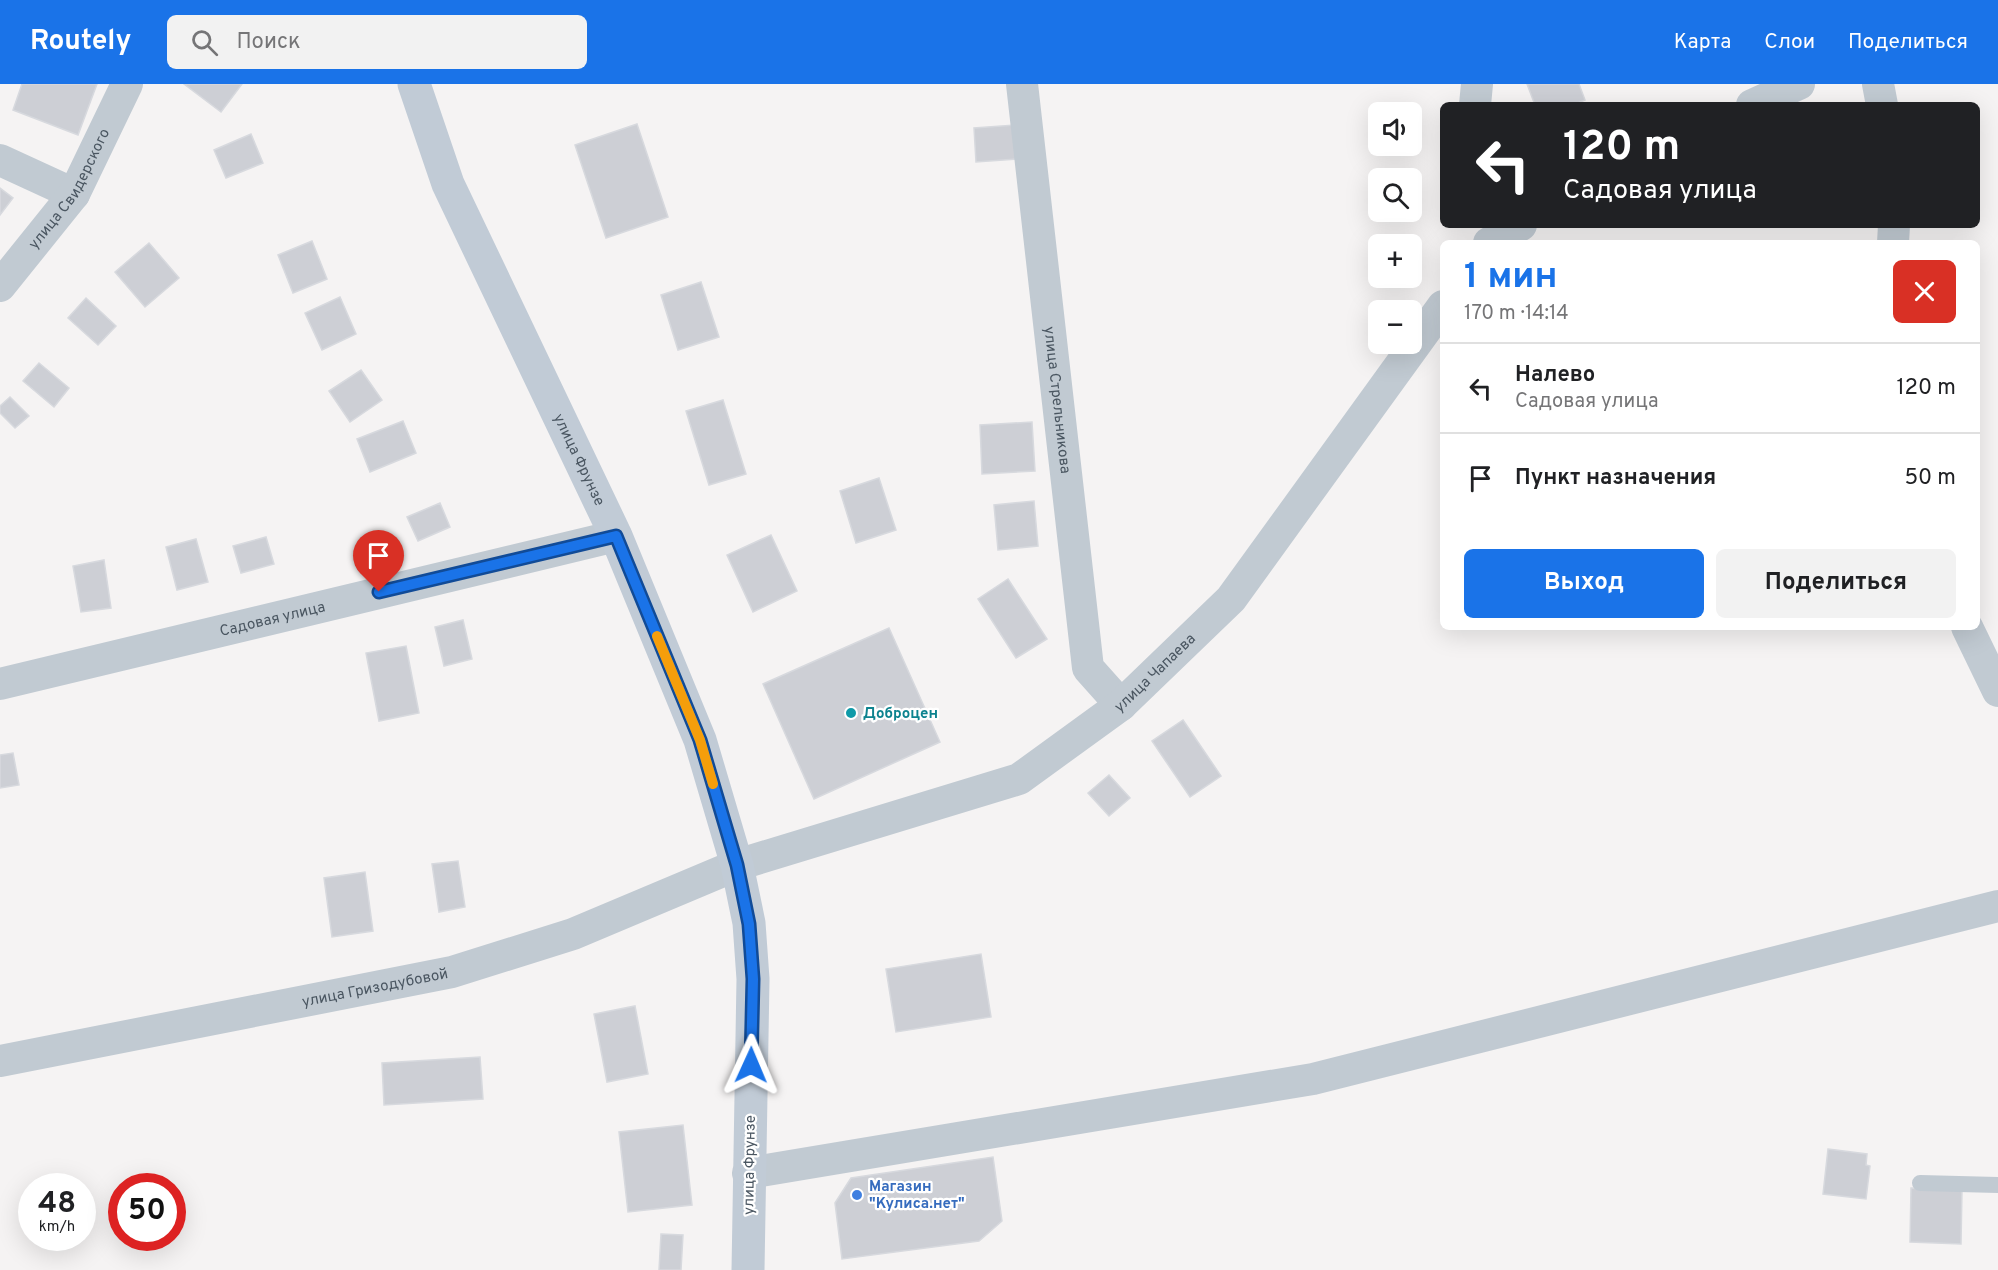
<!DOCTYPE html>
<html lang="ru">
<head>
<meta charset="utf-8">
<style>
	body { margin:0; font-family:Overpass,sans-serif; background:#f2f2f2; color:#202124; height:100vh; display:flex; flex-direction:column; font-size:22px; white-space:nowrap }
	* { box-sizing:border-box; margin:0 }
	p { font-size:20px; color:#757577 }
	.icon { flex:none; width:33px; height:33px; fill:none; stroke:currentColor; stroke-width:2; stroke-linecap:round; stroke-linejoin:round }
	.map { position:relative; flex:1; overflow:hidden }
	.panel { position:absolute; left:1440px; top:156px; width:540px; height:390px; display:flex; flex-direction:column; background:#fff; border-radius:9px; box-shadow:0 6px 24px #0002 }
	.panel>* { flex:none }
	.banner { position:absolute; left:1440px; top:18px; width:540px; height:126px; border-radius:9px; box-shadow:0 6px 24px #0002; background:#202124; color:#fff; overflow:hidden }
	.tools { position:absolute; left:1368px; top:18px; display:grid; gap:12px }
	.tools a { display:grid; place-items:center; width:54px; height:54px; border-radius:9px; background:#fff; box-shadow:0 6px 24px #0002; font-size:30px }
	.speed { position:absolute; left:18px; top:1089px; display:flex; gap:12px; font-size:30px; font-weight:700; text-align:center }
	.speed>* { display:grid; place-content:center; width:78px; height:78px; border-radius:50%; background:#fff; box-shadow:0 6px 24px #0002; line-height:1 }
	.speed small { font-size:15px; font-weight:400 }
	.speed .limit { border:9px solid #d22; background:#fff; color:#111 }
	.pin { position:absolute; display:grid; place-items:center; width:51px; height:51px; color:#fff; margin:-62px -26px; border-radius:50% 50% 50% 0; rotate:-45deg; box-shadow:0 0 6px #0007 }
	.pin .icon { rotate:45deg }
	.me { position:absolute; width:66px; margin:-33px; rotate:1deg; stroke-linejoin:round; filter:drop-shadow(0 0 4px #0008) }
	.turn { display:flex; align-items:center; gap:21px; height:126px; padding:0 24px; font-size:27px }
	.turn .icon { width:78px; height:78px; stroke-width:2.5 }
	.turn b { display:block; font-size:42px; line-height:51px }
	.round { display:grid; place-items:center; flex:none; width:63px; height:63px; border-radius:9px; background:#f2f2f2 }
	.overview { display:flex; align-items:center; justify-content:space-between; height:102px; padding:0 24px }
	h1 { font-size:36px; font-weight:700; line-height:45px; color:#1a73e8 }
	.button { display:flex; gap:12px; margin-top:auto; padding:12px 24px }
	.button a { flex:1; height:69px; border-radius:9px; background:#1a73e8; color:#fff; font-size:24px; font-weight:700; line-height:69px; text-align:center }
	.button a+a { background:#f2f2f2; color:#202124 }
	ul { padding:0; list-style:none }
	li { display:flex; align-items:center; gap:18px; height:90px; padding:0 24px; border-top:2px solid #e0e0e0 }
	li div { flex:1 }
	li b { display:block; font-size:22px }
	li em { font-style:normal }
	header { display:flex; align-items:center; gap:36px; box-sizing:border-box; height:84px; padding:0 30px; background:#1a73e8; color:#fff }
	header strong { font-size:28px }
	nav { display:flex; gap:33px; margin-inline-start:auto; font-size:21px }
	.search { width:420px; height:54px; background:#f2f2f2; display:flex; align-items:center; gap:15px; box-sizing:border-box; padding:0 21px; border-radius:9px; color:#757577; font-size:22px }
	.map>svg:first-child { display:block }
	.building { fill:#cdcfd5; stroke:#d7d9de; stroke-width:1.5 }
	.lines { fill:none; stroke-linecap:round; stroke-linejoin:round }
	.lane { stroke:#c1cad2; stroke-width:16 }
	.street { stroke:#c1cad2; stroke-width:32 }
	.secondary { stroke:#c1cbd6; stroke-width:33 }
	.route-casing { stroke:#114b97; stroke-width:15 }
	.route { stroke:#1a73e8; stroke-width:10 }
	.slow { stroke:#f59e0b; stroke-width:10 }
	.culture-dot { fill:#0f9aa8; stroke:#fff; stroke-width:2 }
	.shop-dot { fill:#3f7fe0; stroke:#fff; stroke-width:2 }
	.labels { text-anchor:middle; stroke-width:4.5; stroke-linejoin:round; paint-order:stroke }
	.street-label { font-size:15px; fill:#4a5661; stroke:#fff }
	.culture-label { font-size:15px; font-weight:bold; fill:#0d838f; stroke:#fff; text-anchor:start }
	.shop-label { font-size:15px; font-weight:bold; fill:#366cbe; stroke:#fff; text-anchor:start }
</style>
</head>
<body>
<header>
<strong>Routely</strong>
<div class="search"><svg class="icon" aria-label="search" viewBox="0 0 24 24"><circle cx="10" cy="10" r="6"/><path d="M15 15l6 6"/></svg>Поиск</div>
<nav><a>Карта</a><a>Слои</a><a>Поделиться</a></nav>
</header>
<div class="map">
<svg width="1998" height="1186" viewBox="0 0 1998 1186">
	<rect width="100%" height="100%" fill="#f5f3f3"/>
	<g class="building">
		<path d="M 22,0 L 97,0 L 78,51 L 13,26 Z"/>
		<path d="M 184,0 L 242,0 L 221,28 Z"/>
		<path d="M 1527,0 L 1579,0 L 1585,16 L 1573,21 L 1535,21 Z"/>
		<path d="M 637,40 L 668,133 L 606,154 L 575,61 Z"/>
		<path d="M 1015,41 L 1017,75 L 976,78 L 974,44 Z"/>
		<path d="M 251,50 L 263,79 L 226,94 L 214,66 Z"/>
		<path d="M 0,104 L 13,114 L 0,131 Z"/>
		<path d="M 312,157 L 327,195 L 293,209 L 278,171 Z"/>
		<path d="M 149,159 L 179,194 L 145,223 L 115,188 Z"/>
		<path d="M 701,198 L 719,253 L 678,266 L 661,211 Z"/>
		<path d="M 340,213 L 356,250 L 322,266 L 305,229 Z"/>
		<path d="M 86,214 L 116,242 L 98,261 L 68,234 Z"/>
		<path d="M 39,279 L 69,304 L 54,323 L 23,297 Z"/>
		<path d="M 361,286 L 382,316 L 350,338 L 329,307 Z"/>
		<path d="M 10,313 L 29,332 L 15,344 L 0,329 L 0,322 Z"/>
		<path d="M 723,316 L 746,390 L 709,401 L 686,327 Z"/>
		<path d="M 403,337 L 416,369 L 370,388 L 357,355 Z"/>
		<path d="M 1032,338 L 1035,387 L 982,390 L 980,341 Z"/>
		<path d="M 879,394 L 896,446 L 856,459 L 840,407 Z"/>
		<path d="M 1034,417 L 1038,462 L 998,466 L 994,421 Z"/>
		<path d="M 440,419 L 450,443 L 418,457 L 407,433 Z"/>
		<path d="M 771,451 L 797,507 L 753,528 L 727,471 Z"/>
		<path d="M 266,453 L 274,480 L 241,489 L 233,462 Z"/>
		<path d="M 196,455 L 208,498 L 177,506 L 166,463 Z"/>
		<path d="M 104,476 L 111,524 L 81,528 L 73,482 Z"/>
		<path d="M 1008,495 L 1047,555 L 1016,574 L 978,515 Z"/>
		<path d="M 463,536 L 472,575 L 444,582 L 435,543 Z"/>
		<path d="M 889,544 L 940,658 L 814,715 L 763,600 Z"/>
		<path d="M 406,562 L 419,629 L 379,637 L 366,569 Z"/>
		<path d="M 1183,636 L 1221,692 L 1190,713 L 1152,657 Z"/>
		<path d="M 13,669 L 19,701 L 0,704 L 0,671 Z"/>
		<path d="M 1109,691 L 1130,714 L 1109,732 L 1088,709 Z"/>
		<path d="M 458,777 L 465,823 L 439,828 L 432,780 Z"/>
		<path d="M 365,788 L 373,847 L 332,853 L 324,794 Z"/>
		<path d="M 981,870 L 991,933 L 896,948 L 886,885 Z"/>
		<path d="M 635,922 L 648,990 L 607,998 L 594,930 Z"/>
		<path d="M 480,973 L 483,1015 L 384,1021 L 382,979 Z"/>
		<path d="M 683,1041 L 692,1121 L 628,1128 L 619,1048 Z"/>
		<path d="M 1828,1065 L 1867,1070 L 1866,1081 L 1870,1082 L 1866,1115 L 1823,1110 Z"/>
		<path d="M 993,1073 L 1002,1137 L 979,1157 L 842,1175 L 835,1119 L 851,1094 Z"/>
		<path d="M 1911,1104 L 1962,1106 L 1961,1160 L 1910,1158 Z"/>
		<path d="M 661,1150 L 683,1151 L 681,1186 L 659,1186 Z"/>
	</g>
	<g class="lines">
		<path class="lane" d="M 1920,1099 L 1998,1101"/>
		<g class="street">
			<path id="s1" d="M 1022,0 L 1088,584 L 1121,621"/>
			<path d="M 1878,0 L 1882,21"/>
			<path d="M 1475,21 L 1477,0"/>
			<path d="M 1752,21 L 1799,0"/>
			<path d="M 0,76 L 74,110"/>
			<path d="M 1489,159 L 1521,141"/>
			<path d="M 1893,159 L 1894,141"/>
			<path id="s2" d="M 0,202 L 74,110 L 127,0"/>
			<path d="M 1967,543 L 1998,607"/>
			<path id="s3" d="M 0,600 L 616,452"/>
			<path id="s4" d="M 0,977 L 452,888 L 573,850 L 737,781 L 1019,695 L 1121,621 L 1231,515 L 1443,222"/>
			<path d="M 748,1089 L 1313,995 L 1998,822"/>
		</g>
		<path class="secondary" id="s5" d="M 414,0 L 448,100 L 616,452 L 700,656 L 737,781 L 749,839 L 753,895 L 748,1186"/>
	</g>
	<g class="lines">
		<g class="route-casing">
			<path id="route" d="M 379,508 L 616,452 L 700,656 L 737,781 L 749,840 L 753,895 L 751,981"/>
		</g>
		<use href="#route" class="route"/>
		<path class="slow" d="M 657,552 L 700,656 L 713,700"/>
	</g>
	<circle class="culture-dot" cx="851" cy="629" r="6"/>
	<circle class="shop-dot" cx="857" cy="1111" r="6"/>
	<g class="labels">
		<g class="street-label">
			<text dy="5" stroke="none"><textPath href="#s2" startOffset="120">улица Свидерского</textPath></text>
			<text dy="5" stroke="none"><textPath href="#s1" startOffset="318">улица Стрельникова</textPath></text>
			<text dy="5" stroke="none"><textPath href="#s5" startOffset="411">улица Фрунзе</textPath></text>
			<text dy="5" stroke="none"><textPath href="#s3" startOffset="280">Садовая улица</textPath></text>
			<text dy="5" stroke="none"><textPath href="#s4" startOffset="1233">улица Чапаева</textPath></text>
			<text dy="5" stroke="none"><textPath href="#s4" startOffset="382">улица Гризодубовой</textPath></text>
			<text transform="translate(749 1081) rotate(-89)" y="5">улица Фрунзе</text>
		</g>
		<g class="culture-label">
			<text x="863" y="634">Доброцен</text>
		</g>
		<g class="shop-label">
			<text x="869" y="1107">Магазин<tspan x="869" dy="17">"Кулиса.нет"</tspan></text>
		</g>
	</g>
</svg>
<div class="tools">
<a><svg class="icon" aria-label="sound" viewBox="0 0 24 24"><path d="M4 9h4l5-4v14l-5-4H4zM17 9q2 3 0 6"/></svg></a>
<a><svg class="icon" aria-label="search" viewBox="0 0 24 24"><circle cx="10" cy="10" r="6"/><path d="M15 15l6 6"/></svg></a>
<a>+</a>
<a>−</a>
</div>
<div class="speed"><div>48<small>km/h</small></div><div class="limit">50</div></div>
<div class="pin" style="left:379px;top:508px;background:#d93025"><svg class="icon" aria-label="arrive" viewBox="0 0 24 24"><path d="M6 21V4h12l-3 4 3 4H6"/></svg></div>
<svg class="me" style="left:751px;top:981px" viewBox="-20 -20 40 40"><path d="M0-17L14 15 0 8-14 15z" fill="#1a73e8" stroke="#fff" stroke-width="4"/></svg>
<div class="banner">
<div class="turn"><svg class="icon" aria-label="left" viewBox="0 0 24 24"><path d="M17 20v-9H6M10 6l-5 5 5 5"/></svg><div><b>120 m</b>Садовая улица</div></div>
</div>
<section class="panel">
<div class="overview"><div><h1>1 мин</h1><p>170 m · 14:14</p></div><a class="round" style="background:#d93025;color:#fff"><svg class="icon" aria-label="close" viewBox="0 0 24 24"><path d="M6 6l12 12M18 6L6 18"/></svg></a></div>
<ul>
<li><svg class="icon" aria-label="left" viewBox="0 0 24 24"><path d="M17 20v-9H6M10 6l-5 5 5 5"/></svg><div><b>Налево</b><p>Садовая улица</p></div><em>120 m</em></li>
<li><svg class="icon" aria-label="arrive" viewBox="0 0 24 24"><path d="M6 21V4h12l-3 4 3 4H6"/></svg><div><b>Пункт назначения</b></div><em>50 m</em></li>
</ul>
<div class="button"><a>Выход</a><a>Поделиться</a></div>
</section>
</div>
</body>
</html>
